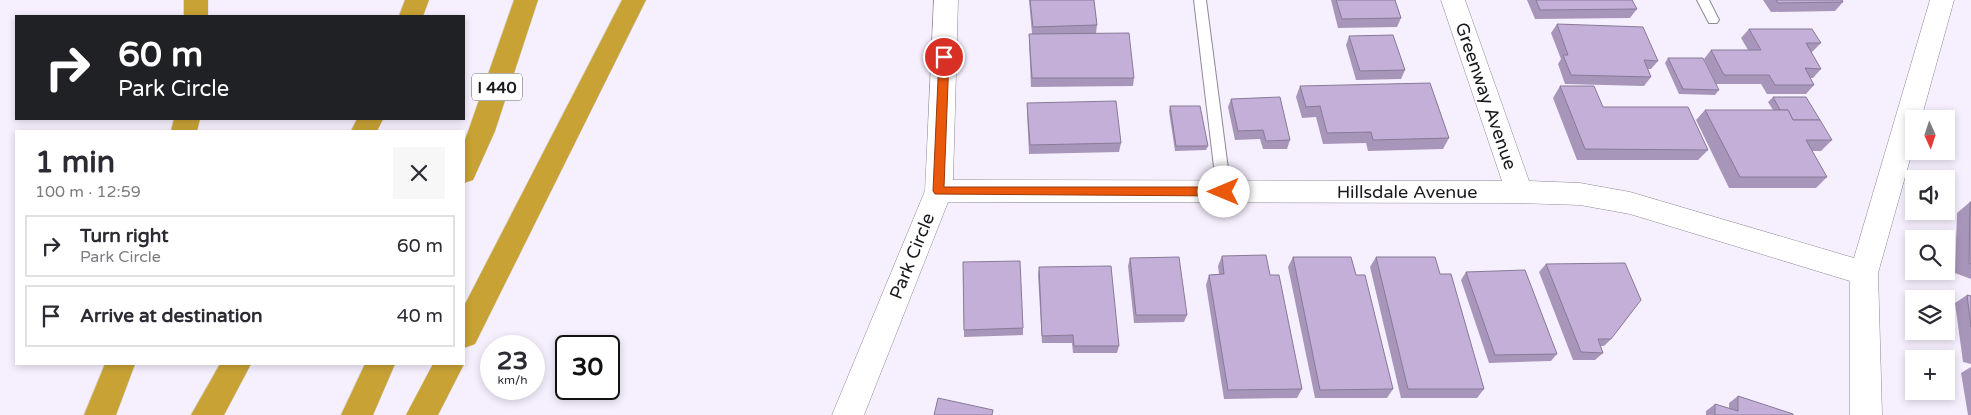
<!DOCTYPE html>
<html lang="en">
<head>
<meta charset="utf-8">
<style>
	body { margin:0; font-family:"Varela Round",sans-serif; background:#f7f7f7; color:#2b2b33; height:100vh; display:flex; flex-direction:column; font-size:19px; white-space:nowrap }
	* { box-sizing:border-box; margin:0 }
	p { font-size:16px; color:#7c7c81 }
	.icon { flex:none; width:28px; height:28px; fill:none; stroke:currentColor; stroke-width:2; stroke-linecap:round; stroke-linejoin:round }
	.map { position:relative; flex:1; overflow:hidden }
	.sheet { position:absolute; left:15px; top:130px; width:450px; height:235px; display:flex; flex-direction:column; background:#fff; border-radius:0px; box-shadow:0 2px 8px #0003 }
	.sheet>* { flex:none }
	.banner { position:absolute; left:15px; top:15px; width:450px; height:105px; border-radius:0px; box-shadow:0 2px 8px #0003; background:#202124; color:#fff; overflow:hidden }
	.needle { width:32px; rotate:177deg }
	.controls { position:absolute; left:1905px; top:110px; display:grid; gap:10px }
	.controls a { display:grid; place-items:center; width:50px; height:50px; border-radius:0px; background:#fff; box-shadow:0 2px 8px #0003; font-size:25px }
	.speed { position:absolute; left:480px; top:335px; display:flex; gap:10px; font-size:25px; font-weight:700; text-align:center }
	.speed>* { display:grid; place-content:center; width:65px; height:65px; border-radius:50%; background:#fff; box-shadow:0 2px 8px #0003; line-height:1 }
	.speed small { font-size:12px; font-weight:400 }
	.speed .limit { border:2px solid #111; border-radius:8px; background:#fff; color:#111 }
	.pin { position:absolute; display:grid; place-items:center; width:42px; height:42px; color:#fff; margin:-21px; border:2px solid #fff; border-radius:50%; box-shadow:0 1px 5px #0007 }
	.me { position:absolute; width:55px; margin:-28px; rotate:270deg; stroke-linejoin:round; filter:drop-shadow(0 0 4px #0008) }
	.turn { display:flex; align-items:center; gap:18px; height:105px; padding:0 20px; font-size:22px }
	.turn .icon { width:65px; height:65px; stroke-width:2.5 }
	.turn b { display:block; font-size:35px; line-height:42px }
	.round { display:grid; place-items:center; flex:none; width:52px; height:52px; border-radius:0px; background:#f7f7f7 }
	.overview { display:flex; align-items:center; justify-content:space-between; height:85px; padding:0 20px }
	h1 { font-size:30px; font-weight:800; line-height:38px }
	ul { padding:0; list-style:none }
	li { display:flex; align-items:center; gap:15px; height:62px; margin:0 10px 8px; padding:0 10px; border:2px solid #e1e1e2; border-radius:0px }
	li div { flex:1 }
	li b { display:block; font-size:19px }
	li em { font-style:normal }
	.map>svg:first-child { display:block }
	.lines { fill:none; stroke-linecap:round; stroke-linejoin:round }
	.service-casing { stroke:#8e8794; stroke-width:2 }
	.minor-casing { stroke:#8e8794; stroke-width:1 }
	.motorway-casing { stroke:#d6d5d6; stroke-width:1 }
	.service { fill:#fff; fill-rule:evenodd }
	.minor { fill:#fff; fill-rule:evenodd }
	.motorway { fill:#c8a235; fill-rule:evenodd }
	.wall { fill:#a896ba }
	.building { fill:#c3afd8; stroke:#887a97 }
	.route { fill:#ea580c; stroke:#983908 }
	.labels { text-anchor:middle; stroke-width:4; stroke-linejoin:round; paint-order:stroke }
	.shield { fill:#fff; stroke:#5f5d61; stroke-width:1 }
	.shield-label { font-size:16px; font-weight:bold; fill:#1b181d }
	.street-label { font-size:18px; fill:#1b181d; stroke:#fff }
</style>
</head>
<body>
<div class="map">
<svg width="1971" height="415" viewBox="0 0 1971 415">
	<rect width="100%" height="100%" fill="#f6f0fe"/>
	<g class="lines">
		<g class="service-casing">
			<g id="service">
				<path d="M 1194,0 L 1206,0 L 1231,192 L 1229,196 L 1224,198 L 1219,196 L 1217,192 Z"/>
				<path d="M 1697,0 L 1709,0 L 1719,20 L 1717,23 L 1709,23 Z"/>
			</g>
		</g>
		<g class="minor-casing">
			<path id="minor" d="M 934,0 L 958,0 L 953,180 L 1502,181 L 1441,0 L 1465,0 L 1529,181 L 1580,183 L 1630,192 L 1854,258 L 1930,0 L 1954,0 L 1921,119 L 1914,119 L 1914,145 L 1878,273 L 1882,415 L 1850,415 L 1850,281 L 1630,214 L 1580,205 L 1519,203 L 948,202 L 864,415 L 832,415 L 925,191 Z"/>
		</g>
		<g class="motorway-casing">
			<g id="motorway">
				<rect x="184" y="0" width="24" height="16"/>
				<path d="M 405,0 L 429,0 L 423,16 L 399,16 Z"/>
				<path d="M 514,0 L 538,0 L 495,131 L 473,180 L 464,183 L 464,143 Z"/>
				<path d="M 622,0 L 646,0 L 475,344 L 464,348 L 464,306 Z"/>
				<path d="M 174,119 L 200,119 L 197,131 L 171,131 Z"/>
				<path d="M 357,119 L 383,119 L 377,131 L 351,131 Z"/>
				<path d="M 464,363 L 464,364 L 438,415 L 406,415 L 433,364 Z"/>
				<path d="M 105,364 L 135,364 L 116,415 L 84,415 Z"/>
				<path d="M 220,364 L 251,364 L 224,415 L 191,415 Z"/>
				<path d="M 365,364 L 395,364 L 373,415 L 341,415 Z"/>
			</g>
		</g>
		<use href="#service" class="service"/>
		<use href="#minor" class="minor"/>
		<use href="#motorway" class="motorway"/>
	</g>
	<g class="wall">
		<path d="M 1029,0 L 1094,0 L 1097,25 L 1096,34 L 1134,78 L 1133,86 L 1031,87 L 1029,43 L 1029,34 L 1032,34 Z"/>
		<path d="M 1331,0 L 1395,0 L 1401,18 L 1397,27 L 1338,28 Z"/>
		<path d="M 1527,0 L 1632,0 L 1637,9 L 1630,18 L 1535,19 Z"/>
		<path d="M 1763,0 L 1842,0 L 1843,2 L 1835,11 L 1771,12 Z"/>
		<path d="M 1557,24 L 1658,61 L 1651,69 L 1648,69 L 1651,77 L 1644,86 L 1565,84 L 1558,64 L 1561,59 L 1551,33 Z"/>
		<path d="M 1749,29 L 1821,43 L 1812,52 L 1811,52 L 1821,69 L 1813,78 L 1810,78 L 1814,85 L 1806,94 L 1767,94 L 1761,84 L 1716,84 L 1704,59 L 1711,50 L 1748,50 L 1741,38 Z"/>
		<path d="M 1349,36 L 1405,70 L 1401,79 L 1356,80 L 1346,45 Z"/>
		<path d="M 1668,58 L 1719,90 L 1715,95 L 1679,94 L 1665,63 Z"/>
		<path d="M 1300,86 L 1449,138 L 1443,149 L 1368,151 L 1366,143 L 1323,144 L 1316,117 L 1302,118 L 1296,97 Z"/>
		<path d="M 1560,86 L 1603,107 L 1708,150 L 1698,160 L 1577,160 L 1553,98 Z"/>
		<path d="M 1773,97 L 1832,140 L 1821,151 L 1812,151 L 1827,177 L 1816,188 L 1729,188 L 1696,120 L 1705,110 L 1773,110 L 1768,102 Z"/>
		<path d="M 1231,99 L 1290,140 L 1287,149 L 1263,149 L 1260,139 L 1235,140 L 1228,107 Z"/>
		<path d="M 1027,103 L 1121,143 L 1119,152 L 1029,154 L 1027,112 Z"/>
		<path d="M 1170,106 L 1208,146 L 1206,150 L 1175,151 L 1169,111 Z"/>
		<path d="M 1970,202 L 1971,202 L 1971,279 L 1955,273 L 1957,213 Z"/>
		<path d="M 1222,256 L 1270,275 L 1302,389 L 1297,398 L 1224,399 L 1206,285 L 1209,275 L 1219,274 L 1218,266 Z"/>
		<path d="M 1293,257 L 1356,275 L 1393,389 L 1387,398 L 1315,398 L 1288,267 Z"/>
		<path d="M 1376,257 L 1440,274 L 1484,389 L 1477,398 L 1401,398 L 1370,267 Z"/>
		<path d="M 1130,258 L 1187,315 L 1184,322 L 1134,323 L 1128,266 Z"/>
		<path d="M 963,262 L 1023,328 L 1023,335 L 964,337 Z"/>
		<path d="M 1546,264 L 1611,339 L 1604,346 L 1600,346 L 1603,353 L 1595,360 L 1573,360 L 1539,272 Z"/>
		<path d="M 1039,267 L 1119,346 L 1117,353 L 1073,353 L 1072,343 L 1042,343 L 1038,275 Z"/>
		<path d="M 1466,272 L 1557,354 L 1551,361 L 1489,363 L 1461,280 Z"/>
		<path d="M 1967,295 L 1971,296 L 1971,364 L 1963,362 L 1955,303 Z"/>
		<path d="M 1971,367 L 1971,415 L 1968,415 L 1961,373 Z"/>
		<path d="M 1738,396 L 1793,415 L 1706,415 L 1706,411 L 1715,404 L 1729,409 L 1729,403 Z"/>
	</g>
	<g class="building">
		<path d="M 1030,0 L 1094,0 L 1097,25 L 1033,27 Z"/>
		<path d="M 1336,0 L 1395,0 L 1401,18 L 1342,19 Z"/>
		<path d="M 1536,0 L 1632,0 L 1637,9 L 1540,10 Z"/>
		<path d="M 1776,0 L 1842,0 L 1843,2 L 1778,3 Z"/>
		<path d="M 1557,24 L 1643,27 L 1658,61 L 1644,60 L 1651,77 L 1571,75 L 1563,55 L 1568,55 Z"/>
		<path d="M 1749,29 L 1812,29 L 1821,43 L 1806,43 L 1821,69 L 1805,68 L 1814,85 L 1775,85 L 1769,75 L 1724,75 L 1711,50 L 1761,50 Z"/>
		<path d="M 1129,33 L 1134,78 L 1032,78 L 1029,34 Z"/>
		<path d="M 1393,35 L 1405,70 L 1360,71 L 1349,36 Z"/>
		<path d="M 1668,58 L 1703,58 L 1719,90 L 1683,89 Z"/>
		<path d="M 1430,83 L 1449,138 L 1373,140 L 1371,132 L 1327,133 L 1320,106 L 1306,107 L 1300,86 Z"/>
		<path d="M 1560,86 L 1594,86 L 1603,107 L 1688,107 L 1708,150 L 1585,149 Z"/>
		<path d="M 1280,97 L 1290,140 L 1266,141 L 1263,130 L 1238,131 L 1231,99 Z"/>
		<path d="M 1773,97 L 1806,97 L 1820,120 L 1793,120 L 1788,110 L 1780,110 Z"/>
		<path d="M 1116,101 L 1121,143 L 1030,145 L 1027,103 Z"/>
		<path d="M 1170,106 L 1200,106 L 1208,146 L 1176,146 Z"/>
		<path d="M 1705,110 L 1788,110 L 1793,120 L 1820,120 L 1832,140 L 1806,140 L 1827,177 L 1740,177 Z"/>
		<path d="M 1970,202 L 1971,202 L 1971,264 L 1969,263 Z"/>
		<path d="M 1266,255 L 1270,275 L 1279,275 L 1302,389 L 1228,390 L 1209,275 L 1224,274 L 1222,256 Z"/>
		<path d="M 1179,257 L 1187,315 L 1136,315 L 1130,258 Z"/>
		<path d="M 1293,257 L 1351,257 L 1356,275 L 1365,275 L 1393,389 L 1320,390 Z"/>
		<path d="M 1376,257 L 1435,257 L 1440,274 L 1451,274 L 1484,389 L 1408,389 Z"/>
		<path d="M 1020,261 L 1023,328 L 964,330 L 963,262 Z"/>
		<path d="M 1625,263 L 1641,300 L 1611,339 L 1598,339 L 1603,353 L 1581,352 L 1546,264 Z"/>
		<path d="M 1111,266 L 1119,346 L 1074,346 L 1073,335 L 1042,336 L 1039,267 Z"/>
		<path d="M 1525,270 L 1557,354 L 1495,355 L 1466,272 Z"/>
		<path d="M 1967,295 L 1971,296 L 1971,327 Z"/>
		<path d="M 1738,396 L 1793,414 L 1793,415 L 1715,415 L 1715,404 L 1738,411 Z"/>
		<path d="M 938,398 L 993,410 L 992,415 L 934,415 Z"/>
	</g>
	<path class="route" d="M 944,54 L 949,57 L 944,187 L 1224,187 L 1230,192 L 1224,196 L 935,194 L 933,191 L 939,57 Z"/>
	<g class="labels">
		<rect class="shield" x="472" y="73.5" width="50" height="27" rx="4"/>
		<g class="shield-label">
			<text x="497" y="93">I 440</text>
		</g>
		<g class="street-label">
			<text transform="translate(1486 96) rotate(71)" y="6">Greenway Avenue</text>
			<text x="1407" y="198">Hillsdale Avenue</text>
			<text transform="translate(912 256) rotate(-68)" y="6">Park Circle</text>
		</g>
	</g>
</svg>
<div class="controls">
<a><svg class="needle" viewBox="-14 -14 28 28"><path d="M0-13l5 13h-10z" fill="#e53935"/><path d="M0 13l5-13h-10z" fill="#7c7c81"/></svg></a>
<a><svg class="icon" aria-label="sound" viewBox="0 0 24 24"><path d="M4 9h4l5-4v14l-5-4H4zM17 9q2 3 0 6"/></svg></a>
<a><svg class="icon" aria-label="search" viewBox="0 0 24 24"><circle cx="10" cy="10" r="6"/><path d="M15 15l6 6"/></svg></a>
<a><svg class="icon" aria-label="layers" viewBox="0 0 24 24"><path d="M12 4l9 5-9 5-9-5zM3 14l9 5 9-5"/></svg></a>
<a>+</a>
</div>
<div class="speed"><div>23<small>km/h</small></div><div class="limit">30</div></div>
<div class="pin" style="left:944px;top:57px;background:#d93025"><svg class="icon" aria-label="arrive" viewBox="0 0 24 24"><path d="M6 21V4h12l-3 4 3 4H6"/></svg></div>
<svg class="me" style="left:1224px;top:192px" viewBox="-20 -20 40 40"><circle r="19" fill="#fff"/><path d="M0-13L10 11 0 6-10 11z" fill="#ea580c"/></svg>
<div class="banner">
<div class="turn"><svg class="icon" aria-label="right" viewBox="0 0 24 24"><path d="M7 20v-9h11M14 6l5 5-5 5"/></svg><div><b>60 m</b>Park Circle</div></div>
</div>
<section class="sheet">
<div class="overview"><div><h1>1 min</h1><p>100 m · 12:59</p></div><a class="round"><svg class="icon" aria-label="close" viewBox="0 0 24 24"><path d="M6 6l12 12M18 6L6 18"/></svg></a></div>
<ul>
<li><svg class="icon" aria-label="right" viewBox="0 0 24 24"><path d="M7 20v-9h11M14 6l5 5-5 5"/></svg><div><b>Turn right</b><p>Park Circle</p></div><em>60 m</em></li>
<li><svg class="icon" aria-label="arrive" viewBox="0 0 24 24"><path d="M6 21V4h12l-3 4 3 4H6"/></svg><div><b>Arrive at destination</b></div><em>40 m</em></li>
</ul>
</section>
</div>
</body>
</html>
